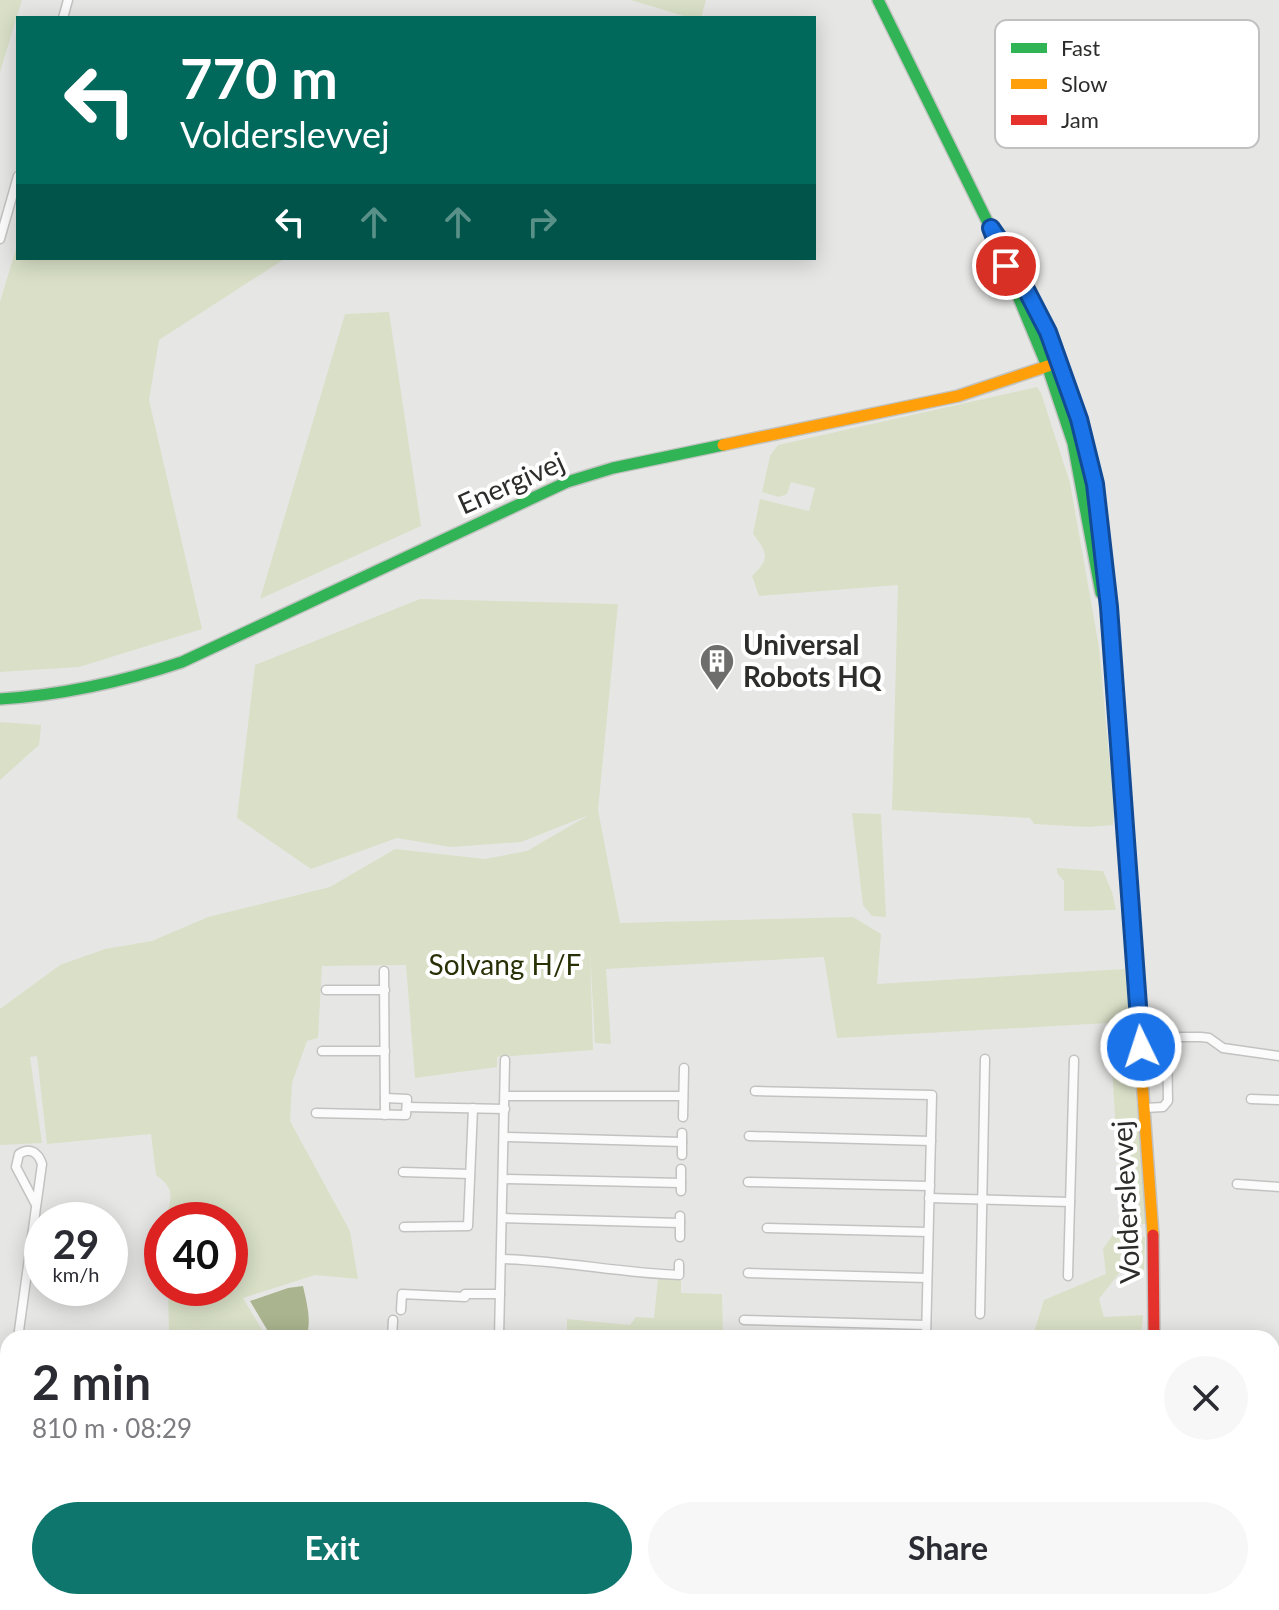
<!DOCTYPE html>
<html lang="en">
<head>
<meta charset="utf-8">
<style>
	body { margin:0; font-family:Lato,sans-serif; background:#f7f7f7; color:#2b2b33; height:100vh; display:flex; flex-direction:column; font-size:30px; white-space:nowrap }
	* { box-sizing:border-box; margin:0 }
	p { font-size:26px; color:#7c7c81 }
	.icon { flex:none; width:44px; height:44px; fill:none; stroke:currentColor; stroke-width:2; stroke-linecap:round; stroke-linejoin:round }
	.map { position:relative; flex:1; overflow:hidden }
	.panel { position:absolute; left:0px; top:1330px; width:1280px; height:280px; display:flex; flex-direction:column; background:#fff; border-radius:24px 24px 0 0; box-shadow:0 4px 20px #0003 }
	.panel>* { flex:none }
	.banner { position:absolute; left:16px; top:16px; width:800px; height:244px; border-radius:0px; box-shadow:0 4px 20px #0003; background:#00695c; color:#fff; overflow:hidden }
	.speed { position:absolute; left:24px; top:1202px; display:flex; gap:16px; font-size:40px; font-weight:700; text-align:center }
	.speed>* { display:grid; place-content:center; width:104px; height:104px; border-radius:50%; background:#fff; box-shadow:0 4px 20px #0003; line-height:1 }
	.speed small { font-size:20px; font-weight:400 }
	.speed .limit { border:12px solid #d22; background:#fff; color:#111 }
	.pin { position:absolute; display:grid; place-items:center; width:68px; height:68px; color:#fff; margin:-34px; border:4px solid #fff; border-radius:50%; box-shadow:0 2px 8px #0007 }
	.me { position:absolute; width:88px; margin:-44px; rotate:356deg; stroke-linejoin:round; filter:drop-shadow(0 0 6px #0008) }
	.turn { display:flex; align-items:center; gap:28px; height:168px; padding:0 32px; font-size:36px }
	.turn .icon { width:104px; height:104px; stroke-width:2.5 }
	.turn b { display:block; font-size:56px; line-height:68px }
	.lanes { display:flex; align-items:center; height:76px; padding:0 32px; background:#0003; justify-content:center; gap:40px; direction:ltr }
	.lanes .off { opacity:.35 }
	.round { display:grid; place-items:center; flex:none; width:84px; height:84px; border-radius:42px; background:#f7f7f7 }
	.overview { display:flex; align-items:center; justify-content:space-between; height:136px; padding:0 32px }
	h1 { font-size:48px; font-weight:700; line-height:60px }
	.button { display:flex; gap:16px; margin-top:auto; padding:16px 32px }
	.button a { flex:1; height:92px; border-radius:48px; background:#0f766e; color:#fff; font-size:32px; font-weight:700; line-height:92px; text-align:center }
	.button a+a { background:#f7f7f7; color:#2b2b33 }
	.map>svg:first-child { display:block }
	.green { fill:#d9e0c7 }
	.water { fill:#aab48e }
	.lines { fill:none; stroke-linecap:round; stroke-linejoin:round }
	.street-casing { stroke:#c2c3c1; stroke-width:11 }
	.fast-casing { stroke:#c2c3c1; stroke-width:14 }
	.slow-casing { stroke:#c2c3c1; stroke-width:14 }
	.jam-casing { stroke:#c2c3c1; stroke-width:14 }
	.street { stroke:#fbfbfb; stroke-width:8 }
	.fast { stroke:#30b455; stroke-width:11 }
	.slow { stroke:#ff9f0a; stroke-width:11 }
	.jam { stroke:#e5322d; stroke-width:11 }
	.route-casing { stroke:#114b97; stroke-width:20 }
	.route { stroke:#1a73e8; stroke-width:14 }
	.labels { text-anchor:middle; stroke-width:8; stroke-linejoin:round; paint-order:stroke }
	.street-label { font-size:28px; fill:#2d2e2c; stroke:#fff }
	.poi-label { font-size:28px; font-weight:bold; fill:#2d2e2c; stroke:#fff; text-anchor:start }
	.park-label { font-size:28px; fill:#283005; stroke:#fff }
	.key { fill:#fff; stroke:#c0c0c0; stroke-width:2 }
	.key-label { font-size:22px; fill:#2d2e2c }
</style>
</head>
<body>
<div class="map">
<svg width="1279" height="1610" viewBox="0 0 1279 1610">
	<rect width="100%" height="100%" fill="#e6e7e5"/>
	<g class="green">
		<path d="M 0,0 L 22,0 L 0,72 Z"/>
		<path d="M 631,0 L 706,0 L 701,18 L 690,18 Z"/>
		<path d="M 18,242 L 18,258 L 286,258 L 159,340 L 149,400 L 202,629 L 79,667 L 0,672 L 0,302 Z"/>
		<path d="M 389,312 L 421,526 L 260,599 L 345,314 Z"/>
		<path d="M 1037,387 L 1041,393 L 1070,483 L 1099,647 L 1114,811 L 1113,825 L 1089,827 L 1034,824 L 1030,818 L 892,810 L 898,585 L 759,596 L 752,576 C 770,559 768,553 753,534 L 760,499 L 809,511 L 815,488 L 791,482 L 787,494 L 779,497 L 762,492 L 770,456 L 778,445 Z"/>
		<path d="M 420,599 L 618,604 L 598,810 L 620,923 L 853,917 L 881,934 L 877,984 L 1125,969 L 1147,1224 L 1138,1224 L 1138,1236 L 1145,1237 L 1144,1271 L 1120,1272 L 1099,1299 L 1104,1317 L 1143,1315 L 1141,1338 L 1109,1338 L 1108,1334 L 1033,1335 L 1044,1300 L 1106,1274 L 1103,1249 L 1118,1227 L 1129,1225 L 1131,1198 L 1120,1193 L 1109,1023 L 837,1038 L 824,957 L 606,969 L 611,1044 L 595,1043 L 590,951 L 593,1050 L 497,1057 L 497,1067 L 415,1078 L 406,965 L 322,966 L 318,1038 L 307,1041 L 292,1083 L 290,1121 L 350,1231 L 358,1279 L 315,1275 L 243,1298 L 267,1338 L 169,1338 L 168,1288 L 230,1288 L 230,1220 L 166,1220 C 170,1198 177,1190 156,1175 L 151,1134 L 47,1144 L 37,1056 L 30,1057 L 42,1143 L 0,1145 L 0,1009 L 60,965 L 105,949 L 152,941 L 208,917 L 330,887 L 395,849 L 485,859 L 527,851 L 589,815 L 521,842 L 451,847 L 397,838 L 311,869 L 237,818 L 255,665 Z"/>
		<path d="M 0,722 L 41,725 L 39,745 L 0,780 Z"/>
		<path d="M 852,813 L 881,814 L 886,917 L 872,916 L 863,905 Z"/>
		<path d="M 1057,868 L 1103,871 L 1112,892 L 1116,910 L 1064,911 L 1064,881 L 1057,873 Z"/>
		<path d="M 658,1278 L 681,1279 L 681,1293 L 722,1294 L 723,1338 L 567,1338 L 567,1319 L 630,1325 L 636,1317 L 654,1318 Z"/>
		<path d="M 139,1602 L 280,1602 L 274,1605 L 273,1610 L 175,1610 Z"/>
		<path d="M 374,1602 L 503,1602 L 504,1610 L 373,1610 Z"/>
	</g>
	<path class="water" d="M 303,1286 C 307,1304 312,1321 306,1338 L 272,1338 L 250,1301 L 288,1288 Z"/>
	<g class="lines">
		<g class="street-casing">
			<g id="street">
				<path d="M 63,18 L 68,0"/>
				<path d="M 0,239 L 18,176"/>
				<path d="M 384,971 L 385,1115"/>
				<path d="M 326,990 L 385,990"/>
				<path d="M 322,1051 L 385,1051"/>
				<path d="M 755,1091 L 932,1095 L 926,1338"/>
				<path d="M 505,1096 L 683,1096"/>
				<path d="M 1251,1099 L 1279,1100"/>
				<path d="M 407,1107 L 505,1109"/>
				<path d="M 1145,1108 L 1163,1107 L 1168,1101 L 1167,1043 L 1171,1037 L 1201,1037 L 1209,1038 L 1223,1048 L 1279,1056"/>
				<path d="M 316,1113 L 406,1115 L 407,1099 L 385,1098"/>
				<path d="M 683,1117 L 684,1068"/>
				<path d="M 749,1136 L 931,1141"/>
				<path d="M 504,1137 L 682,1142"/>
				<path d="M 682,1155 L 682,1133"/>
				<path d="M 403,1172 L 470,1174"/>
				<path d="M 503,1179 L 681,1183"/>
				<path d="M 748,1182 L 930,1186"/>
				<path d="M 1237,1184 L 1279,1187"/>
				<path d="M 681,1191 L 681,1169"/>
				<path d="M 929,1198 L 1070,1202"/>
				<path d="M 502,1218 L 680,1223"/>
				<path d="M 404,1227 L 468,1226 L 473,1108"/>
				<path d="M 767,1228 L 928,1232"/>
				<path d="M 680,1237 L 680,1216"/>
				<path d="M 501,1259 C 561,1260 619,1273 679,1275 L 679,1264"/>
				<path d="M 748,1273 L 927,1278"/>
				<path d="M 1068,1276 L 1074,1060"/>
				<path d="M 401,1310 L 402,1294 L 465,1297 L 465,1294 L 500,1294"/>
				<path d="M 980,1314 L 985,1059"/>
				<path d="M 744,1320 L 926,1325"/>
				<path d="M 18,1338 L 42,1164 C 38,1152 30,1147 19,1154 L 16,1167 L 35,1203"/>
				<path d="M 392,1338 L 393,1320"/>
				<path d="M 499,1338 L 505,1060"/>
				<path d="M 0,1357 L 8,1356"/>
				<path d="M 1272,1470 L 1279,1470"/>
				<path d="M 1272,1581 L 1279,1582"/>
				<path d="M 1268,1602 L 1268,1610"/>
				<path d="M 848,1604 L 1074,1609"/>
				<path d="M 748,1606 L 748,1602"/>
				<path d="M 664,1610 L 664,1602"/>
			</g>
		</g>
		<g class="fast-casing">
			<g id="fast">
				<path d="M 878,0 L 994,235"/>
				<path d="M 991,228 C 1049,319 1081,415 1101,521 L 1127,868"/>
				<path d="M 1001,255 L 1049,371 L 1073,443 L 1101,593"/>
				<path d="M 0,699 C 63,695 122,682 182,662 L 567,482 L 613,468 L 723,445"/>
				<path d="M 0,1583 L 8,1584"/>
				<path d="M 0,1595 L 8,1597"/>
			</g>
		</g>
		<g class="slow-casing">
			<g id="slow">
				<path d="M 723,445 L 958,396 L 1060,362"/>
				<path d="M 1127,868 L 1153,1235"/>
				<path d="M 33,1602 L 70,1610"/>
				<path d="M 88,1602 L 122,1610"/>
			</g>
		</g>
		<g class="jam-casing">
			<g id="jam">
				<path d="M 1153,1235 L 1154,1338"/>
				<path d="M 1153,1602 L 1153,1610"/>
			</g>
		</g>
		<use href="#street" class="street"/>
		<use href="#fast" class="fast"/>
		<use href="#slow" class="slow"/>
		<use href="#jam" class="jam"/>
	</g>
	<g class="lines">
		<g class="route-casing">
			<path id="route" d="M 1006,266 L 991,228 L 1004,247 L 1048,332 L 1079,419 L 1095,484 L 1109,607 L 1141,1047"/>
		</g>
		<use href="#route" class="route"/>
	</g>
	<defs>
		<g id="building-pin" transform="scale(1.8)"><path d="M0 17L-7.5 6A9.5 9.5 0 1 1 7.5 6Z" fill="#6e6f6d" stroke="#fff"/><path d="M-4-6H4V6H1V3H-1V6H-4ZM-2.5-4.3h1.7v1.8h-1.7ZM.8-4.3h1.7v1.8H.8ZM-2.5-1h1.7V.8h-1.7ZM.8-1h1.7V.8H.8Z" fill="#fff"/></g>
	</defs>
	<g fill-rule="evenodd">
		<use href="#building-pin" x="717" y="661"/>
	</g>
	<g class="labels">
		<g class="street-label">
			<text transform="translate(511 483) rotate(-24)" y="10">Energivej</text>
			<text transform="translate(1126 1202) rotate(-93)" y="10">Volderslevvej</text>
		</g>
		<g class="poi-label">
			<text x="743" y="655">Universal<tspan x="743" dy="32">Robots HQ</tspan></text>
		</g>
		<g class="park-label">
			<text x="505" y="975">Solvang H/F</text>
		</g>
	</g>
	<rect x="995" y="20" width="264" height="128" rx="12" class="key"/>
	<rect x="1011" y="43" width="36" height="10" fill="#30b455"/>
	<rect x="1011" y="79" width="36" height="10" fill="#ff9f0a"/>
	<rect x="1011" y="115" width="36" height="10" fill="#e5322d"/>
	<g class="key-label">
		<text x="1061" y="56">Fast</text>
		<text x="1061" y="92">Slow</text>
		<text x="1061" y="128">Jam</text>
	</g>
</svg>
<div class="speed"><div>29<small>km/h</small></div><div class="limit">40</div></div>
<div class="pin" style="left:1006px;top:266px;background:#d93025"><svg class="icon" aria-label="arrive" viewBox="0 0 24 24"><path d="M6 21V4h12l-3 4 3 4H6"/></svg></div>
<svg class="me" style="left:1141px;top:1047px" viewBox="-20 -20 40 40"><circle r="17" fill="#1a73e8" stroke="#fff" stroke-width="3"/><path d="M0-11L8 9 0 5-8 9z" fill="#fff"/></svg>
<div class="banner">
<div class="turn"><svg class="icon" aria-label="left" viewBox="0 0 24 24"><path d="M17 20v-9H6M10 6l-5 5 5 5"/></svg><div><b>770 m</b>Volderslevvej</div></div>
<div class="lanes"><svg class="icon" aria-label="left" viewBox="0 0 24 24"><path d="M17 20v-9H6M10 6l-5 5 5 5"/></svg><svg class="icon off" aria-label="ahead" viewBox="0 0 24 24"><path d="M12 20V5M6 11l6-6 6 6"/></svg><svg class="icon off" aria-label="ahead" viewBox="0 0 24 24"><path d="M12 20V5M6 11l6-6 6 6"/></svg><svg class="icon off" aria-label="right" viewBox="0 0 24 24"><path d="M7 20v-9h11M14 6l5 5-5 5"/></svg></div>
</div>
<section class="panel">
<div class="overview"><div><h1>2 min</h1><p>810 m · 08:29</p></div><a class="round"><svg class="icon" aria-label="close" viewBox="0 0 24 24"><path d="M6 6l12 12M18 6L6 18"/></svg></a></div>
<div class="button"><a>Exit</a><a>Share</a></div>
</section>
</div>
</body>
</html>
